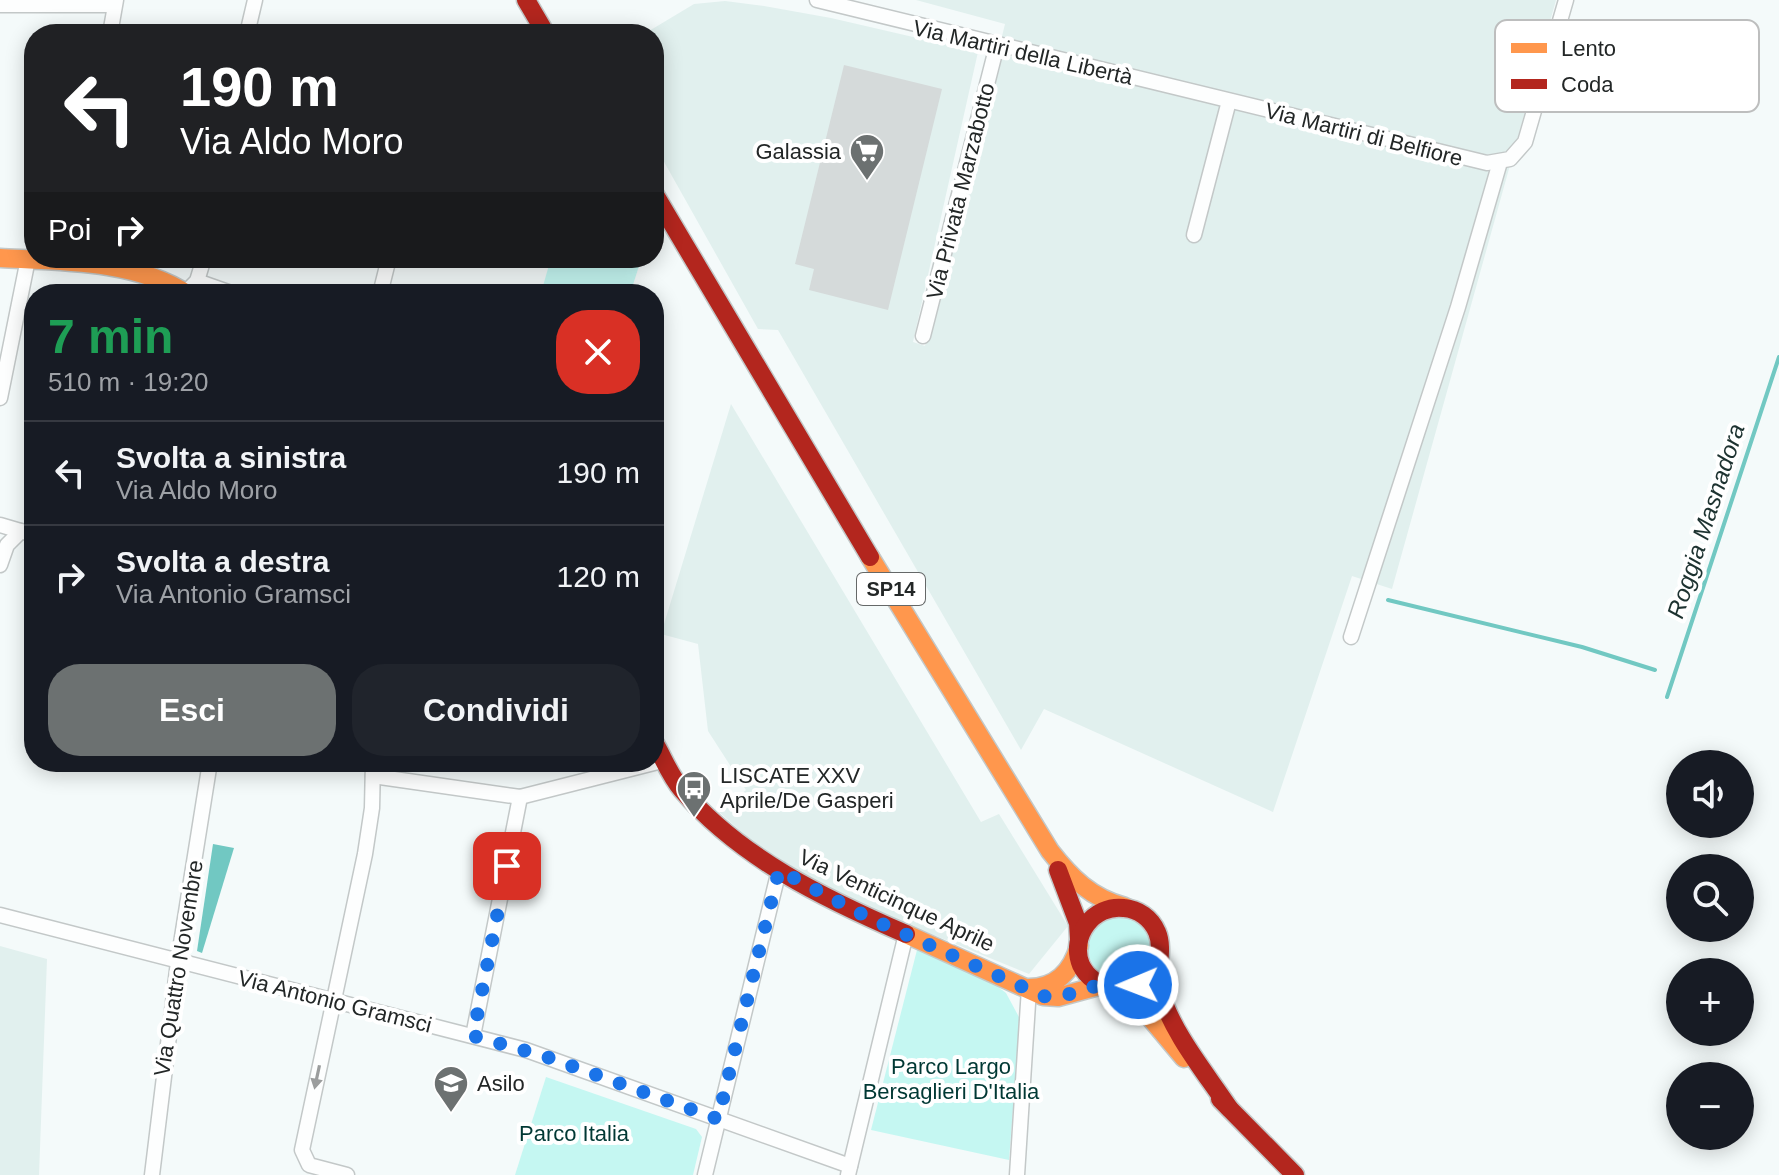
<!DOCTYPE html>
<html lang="it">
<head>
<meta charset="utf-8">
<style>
	body { margin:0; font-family:Arial,sans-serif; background:#20242c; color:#f1f3f6; height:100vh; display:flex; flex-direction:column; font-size:30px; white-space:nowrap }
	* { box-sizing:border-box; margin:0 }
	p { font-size:26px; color:#9ea1a6 }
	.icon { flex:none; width:44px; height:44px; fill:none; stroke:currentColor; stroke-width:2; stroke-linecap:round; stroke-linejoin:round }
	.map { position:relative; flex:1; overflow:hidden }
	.sheet { position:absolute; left:24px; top:284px; width:640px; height:488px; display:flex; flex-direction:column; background:#171b24; border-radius:32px; box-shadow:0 4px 20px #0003 }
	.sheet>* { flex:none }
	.hud { position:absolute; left:24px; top:24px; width:640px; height:244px; border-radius:32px; box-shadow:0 4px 20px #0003; background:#202124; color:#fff; overflow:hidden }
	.fabs { position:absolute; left:1666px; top:750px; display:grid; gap:16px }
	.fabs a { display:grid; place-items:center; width:88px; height:88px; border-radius:50%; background:#171b24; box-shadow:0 4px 20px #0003; font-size:40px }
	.pin { position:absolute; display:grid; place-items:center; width:68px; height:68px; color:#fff; margin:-34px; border-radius:16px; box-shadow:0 4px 12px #0006 }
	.me { position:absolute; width:88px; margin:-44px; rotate:269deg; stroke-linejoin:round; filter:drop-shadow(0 0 6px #0008) }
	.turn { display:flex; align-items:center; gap:28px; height:168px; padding:0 24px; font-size:36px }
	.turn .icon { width:104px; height:104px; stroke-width:2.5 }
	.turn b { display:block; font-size:56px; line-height:68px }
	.then { display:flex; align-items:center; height:76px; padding:0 24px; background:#0003; gap:16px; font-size:30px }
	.round { display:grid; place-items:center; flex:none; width:84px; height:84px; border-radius:32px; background:#20242c }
	.headline { display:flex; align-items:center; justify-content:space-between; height:136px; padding:0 24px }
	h1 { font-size:48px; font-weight:800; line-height:60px; color:#1e9e55 }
	.action { display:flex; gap:16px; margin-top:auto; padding:16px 24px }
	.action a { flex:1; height:92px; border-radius:32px; background:#6c7171; color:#fff; font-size:32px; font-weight:800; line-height:92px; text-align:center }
	.action a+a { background:#20242c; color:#f1f3f6 }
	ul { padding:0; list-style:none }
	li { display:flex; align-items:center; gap:24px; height:104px; padding:0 24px; border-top:2px solid #363941 }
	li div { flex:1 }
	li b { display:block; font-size:30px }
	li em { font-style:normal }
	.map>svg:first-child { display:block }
	.built { fill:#e1f0ee }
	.green { fill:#c5f7f2 }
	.water { fill:#71c8c2 }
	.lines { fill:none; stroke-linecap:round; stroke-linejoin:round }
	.stream { stroke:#71c8c2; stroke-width:4 }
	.building { fill:#d5dada }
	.street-casing { stroke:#c3c8c8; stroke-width:17 }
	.slow-casing { stroke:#c3c8c8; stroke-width:21 }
	.jam-casing { stroke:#c3c8c8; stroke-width:21 }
	.street { stroke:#fdfefe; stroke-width:14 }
	.slow { stroke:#ff974d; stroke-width:18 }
	.jam { stroke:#b3261e; stroke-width:18 }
	.oneway { fill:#9b9d9d }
	.route { stroke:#1a73e8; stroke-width:14; stroke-dasharray:0 25.2 }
	.labels { text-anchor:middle; stroke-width:8; stroke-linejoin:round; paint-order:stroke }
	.shield { fill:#fff; stroke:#656868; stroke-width:2 }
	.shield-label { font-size:20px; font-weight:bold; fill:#232727 }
	.street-label { font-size:22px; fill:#232727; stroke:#fff }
	.poi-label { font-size:22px; fill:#232727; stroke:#fff; text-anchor:start }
	.park-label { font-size:22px; fill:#003834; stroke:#fff }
	.water-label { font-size:24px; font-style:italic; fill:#1d3230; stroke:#fff }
	.key { fill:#fff; stroke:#bdbebe; stroke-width:2 }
	.key-label { font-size:22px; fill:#232727 }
</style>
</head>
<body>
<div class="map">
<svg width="1779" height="1175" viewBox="0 0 1779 1175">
	<rect width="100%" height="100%" fill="#f4fafa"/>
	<g class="built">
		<path d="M 916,0 L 1556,0 L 1392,589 L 1352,576 L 1273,812 L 1044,709 L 1021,750 L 778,330 L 758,329 L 654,144 L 654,34 L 644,34 L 694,4 L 725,1 L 764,6 L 831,18 L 978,52 L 913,342 L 925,346 L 1005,24 Z"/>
		<path d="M 731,404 L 981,822 L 999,814 L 1068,926 L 1029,974 L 860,905 L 763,851 L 719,812 L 746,790 L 708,731 L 698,644 L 661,634 Z"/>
		<path d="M 0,946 L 47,959 L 39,1175 L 0,1175 Z"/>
	</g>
	<g class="green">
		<path d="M 551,258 L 610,258 L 639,266 L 630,294 L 531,294 L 534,284 L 543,286 Z"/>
		<circle cx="1119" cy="948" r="31"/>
		<path d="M 917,950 L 992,982 L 1006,993 L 1020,1019 L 1009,1160 L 871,1130 Z"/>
		<path d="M 546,1077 L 696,1129 L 702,1137 L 693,1175 L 515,1175 Z"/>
	</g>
	<path class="water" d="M 213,844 L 234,848 L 202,953 L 197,951 Z"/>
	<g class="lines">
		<g class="stream">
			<path d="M 1388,600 L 1582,647 L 1655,670"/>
			<path d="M 1667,697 L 1779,357"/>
		</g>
	</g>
	<path class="building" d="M 844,65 L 942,89 L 888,310 L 809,290 L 814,269 L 795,264 Z"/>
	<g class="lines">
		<g class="street-casing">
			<g id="street">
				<path d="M 817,0 L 1487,163 L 1510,159 L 1525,142 L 1566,0"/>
				<path d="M 0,5 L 114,5"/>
				<path d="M 110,34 L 116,0"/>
				<path d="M 247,34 L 255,0"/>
				<path d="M 1194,235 L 1229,101"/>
				<path d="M 197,281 L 234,294"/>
				<path d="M 186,292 L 197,281 L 204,258"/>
				<path d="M 380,294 L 389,258"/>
				<path d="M 923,336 L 997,45"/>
				<path d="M 0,398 L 28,259"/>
				<path d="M 0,525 L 34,535"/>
				<path d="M 0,565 L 7,545 L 21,531"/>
				<path d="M 1351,637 L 1458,307 L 1500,162"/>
				<path d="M 373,776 L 520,797 L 662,761"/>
				<path d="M 0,915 L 526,1050 L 850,1166"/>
				<path d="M 473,1036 L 520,797"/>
				<path d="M 152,1175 L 178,962 L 210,762"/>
				<path d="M 347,1175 L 309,1165 L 302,1150 L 365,854 L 372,808 L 373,762"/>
				<path d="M 705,1175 L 779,870"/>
				<path d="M 848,1175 L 906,934"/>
				<path d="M 1017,1175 L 1029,988"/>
			</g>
		</g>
		<g class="slow-casing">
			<g id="slow">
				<path d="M 0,258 C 60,261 136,260 187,294"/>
				<path d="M 870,557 L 1050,851 C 1071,878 1091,898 1125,907"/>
				<path d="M 906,934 L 1043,996 L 1058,997 L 1102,985"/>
				<path d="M 1029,988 C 1056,988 1072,971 1079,946"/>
				<path d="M 1112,988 L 1148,1015 L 1184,1058"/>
			</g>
		</g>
		<g class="jam-casing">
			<g id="jam">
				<path d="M 526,0 L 546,34"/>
				<path d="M 654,193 L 870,557"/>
				<path d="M 654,742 C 663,757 670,776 682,790 C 740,858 825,899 906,934"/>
				<path d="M 1058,870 L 1078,923 L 1079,939"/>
				<path d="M 1159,961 C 1156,966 1153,972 1149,976 C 1130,996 1093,990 1081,965 C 1069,936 1094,904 1124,908 C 1138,909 1151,918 1157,932 C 1165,951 1154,973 1160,992 C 1173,1034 1205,1072 1229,1108"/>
				<path d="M 1220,1099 L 1295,1175"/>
			</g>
		</g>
		<use href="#street" class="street"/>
		<use href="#slow" class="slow"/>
		<use href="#jam" class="jam"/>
	</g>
	<defs><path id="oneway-solid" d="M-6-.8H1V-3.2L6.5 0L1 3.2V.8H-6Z" transform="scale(2)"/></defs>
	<use class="oneway" href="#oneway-solid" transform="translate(317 1077) rotate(102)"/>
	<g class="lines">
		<path class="route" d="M 507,866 L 473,1036 L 544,1056 L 718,1119 L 779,870 L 869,918 L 1043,996 C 1063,1001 1080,987 1100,986 C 1114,985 1123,991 1138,985"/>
	</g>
	<defs>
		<g id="supermarket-pin" transform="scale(1.8)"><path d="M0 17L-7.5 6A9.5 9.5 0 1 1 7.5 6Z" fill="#6c7171" stroke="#fff"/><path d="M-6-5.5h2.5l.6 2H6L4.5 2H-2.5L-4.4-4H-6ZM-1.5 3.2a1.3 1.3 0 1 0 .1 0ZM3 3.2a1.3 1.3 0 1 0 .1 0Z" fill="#fff"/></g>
		<g id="bus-pin" transform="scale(1.8)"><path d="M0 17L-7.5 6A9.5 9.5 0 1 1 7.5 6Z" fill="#6c7171" stroke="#fff"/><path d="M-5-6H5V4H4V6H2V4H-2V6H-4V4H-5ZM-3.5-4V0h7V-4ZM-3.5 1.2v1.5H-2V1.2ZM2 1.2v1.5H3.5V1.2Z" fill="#fff"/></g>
		<g id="school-pin" transform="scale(1.8)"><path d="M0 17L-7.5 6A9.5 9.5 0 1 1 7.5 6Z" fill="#6c7171" stroke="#fff"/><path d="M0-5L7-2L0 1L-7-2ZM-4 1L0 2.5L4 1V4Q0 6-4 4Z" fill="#fff"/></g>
	</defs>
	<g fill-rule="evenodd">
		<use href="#supermarket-pin" x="867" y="151"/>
		<use href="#bus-pin" x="694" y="788"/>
		<use href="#school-pin" x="451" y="1083"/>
	</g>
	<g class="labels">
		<rect class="shield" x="857" y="573" width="68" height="32" rx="6"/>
		<g class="shield-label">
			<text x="891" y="596">SP14</text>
		</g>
		<g class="street-label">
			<text transform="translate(1023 52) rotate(13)" y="8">Via Martiri della Libertà</text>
			<text transform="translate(1364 134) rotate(14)" y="8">Via Martiri di Belfiore</text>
			<text transform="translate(960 191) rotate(-76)" y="8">Via Privata Marzabotto</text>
			<text transform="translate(897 900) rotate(25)" y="8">Via Venticinque Aprile</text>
			<text transform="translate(178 968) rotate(-81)" y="8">Via Quattro Novembre</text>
			<text transform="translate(335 1001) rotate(14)" y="8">Via Antonio Gramsci</text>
		</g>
		<g class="poi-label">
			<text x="841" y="159" text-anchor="end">Galassia</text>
			<text x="720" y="783">LISCATE XXV<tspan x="720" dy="25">Aprile/De Gasperi</tspan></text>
			<text x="477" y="1091">Asilo</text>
		</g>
		<g class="park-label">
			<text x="951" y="1074">Parco Largo<tspan x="951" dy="25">Bersaglieri D'Italia</tspan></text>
			<text x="574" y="1141">Parco Italia</text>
		</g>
		<g class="water-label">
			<text transform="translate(1706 521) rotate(-72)" y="8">Roggia Masnadora</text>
		</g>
	</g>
	<rect x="1495" y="20" width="264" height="92" rx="12" class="key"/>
	<rect x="1511" y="43" width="36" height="10" fill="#ff974d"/>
	<rect x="1511" y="79" width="36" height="10" fill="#b3261e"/>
	<g class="key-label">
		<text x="1561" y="56">Lento</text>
		<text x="1561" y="92">Coda</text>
	</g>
</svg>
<div class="fabs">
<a><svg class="icon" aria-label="sound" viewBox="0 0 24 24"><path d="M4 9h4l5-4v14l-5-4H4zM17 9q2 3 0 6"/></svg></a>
<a><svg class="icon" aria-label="search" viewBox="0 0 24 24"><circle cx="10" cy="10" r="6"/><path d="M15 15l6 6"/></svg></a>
<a>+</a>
<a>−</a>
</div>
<div class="pin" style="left:507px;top:866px;background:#d93025"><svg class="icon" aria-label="arrive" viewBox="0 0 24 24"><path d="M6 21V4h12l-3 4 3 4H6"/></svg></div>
<svg class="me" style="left:1138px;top:985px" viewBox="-20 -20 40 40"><circle r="17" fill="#1a73e8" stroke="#fff" stroke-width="3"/><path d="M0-11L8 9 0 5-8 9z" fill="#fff"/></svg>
<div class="hud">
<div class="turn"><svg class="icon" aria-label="left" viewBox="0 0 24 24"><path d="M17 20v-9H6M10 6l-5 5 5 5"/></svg><div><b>190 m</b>Via Aldo Moro</div></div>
<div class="then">Poi<svg class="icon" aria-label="right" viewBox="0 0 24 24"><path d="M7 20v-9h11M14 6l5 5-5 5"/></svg></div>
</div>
<section class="sheet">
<div class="headline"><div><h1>7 min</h1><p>510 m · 19:20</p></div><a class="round" style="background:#d93025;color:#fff"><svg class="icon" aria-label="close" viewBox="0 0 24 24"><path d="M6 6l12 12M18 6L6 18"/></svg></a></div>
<ul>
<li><svg class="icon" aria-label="left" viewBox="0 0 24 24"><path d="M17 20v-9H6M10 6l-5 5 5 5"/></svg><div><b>Svolta a sinistra</b><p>Via Aldo Moro</p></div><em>190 m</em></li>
<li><svg class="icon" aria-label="right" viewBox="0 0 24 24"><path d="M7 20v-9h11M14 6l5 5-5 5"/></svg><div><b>Svolta a destra</b><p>Via Antonio Gramsci</p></div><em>120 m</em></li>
</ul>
<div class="action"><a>Esci</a><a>Condividi</a></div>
</section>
</div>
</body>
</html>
